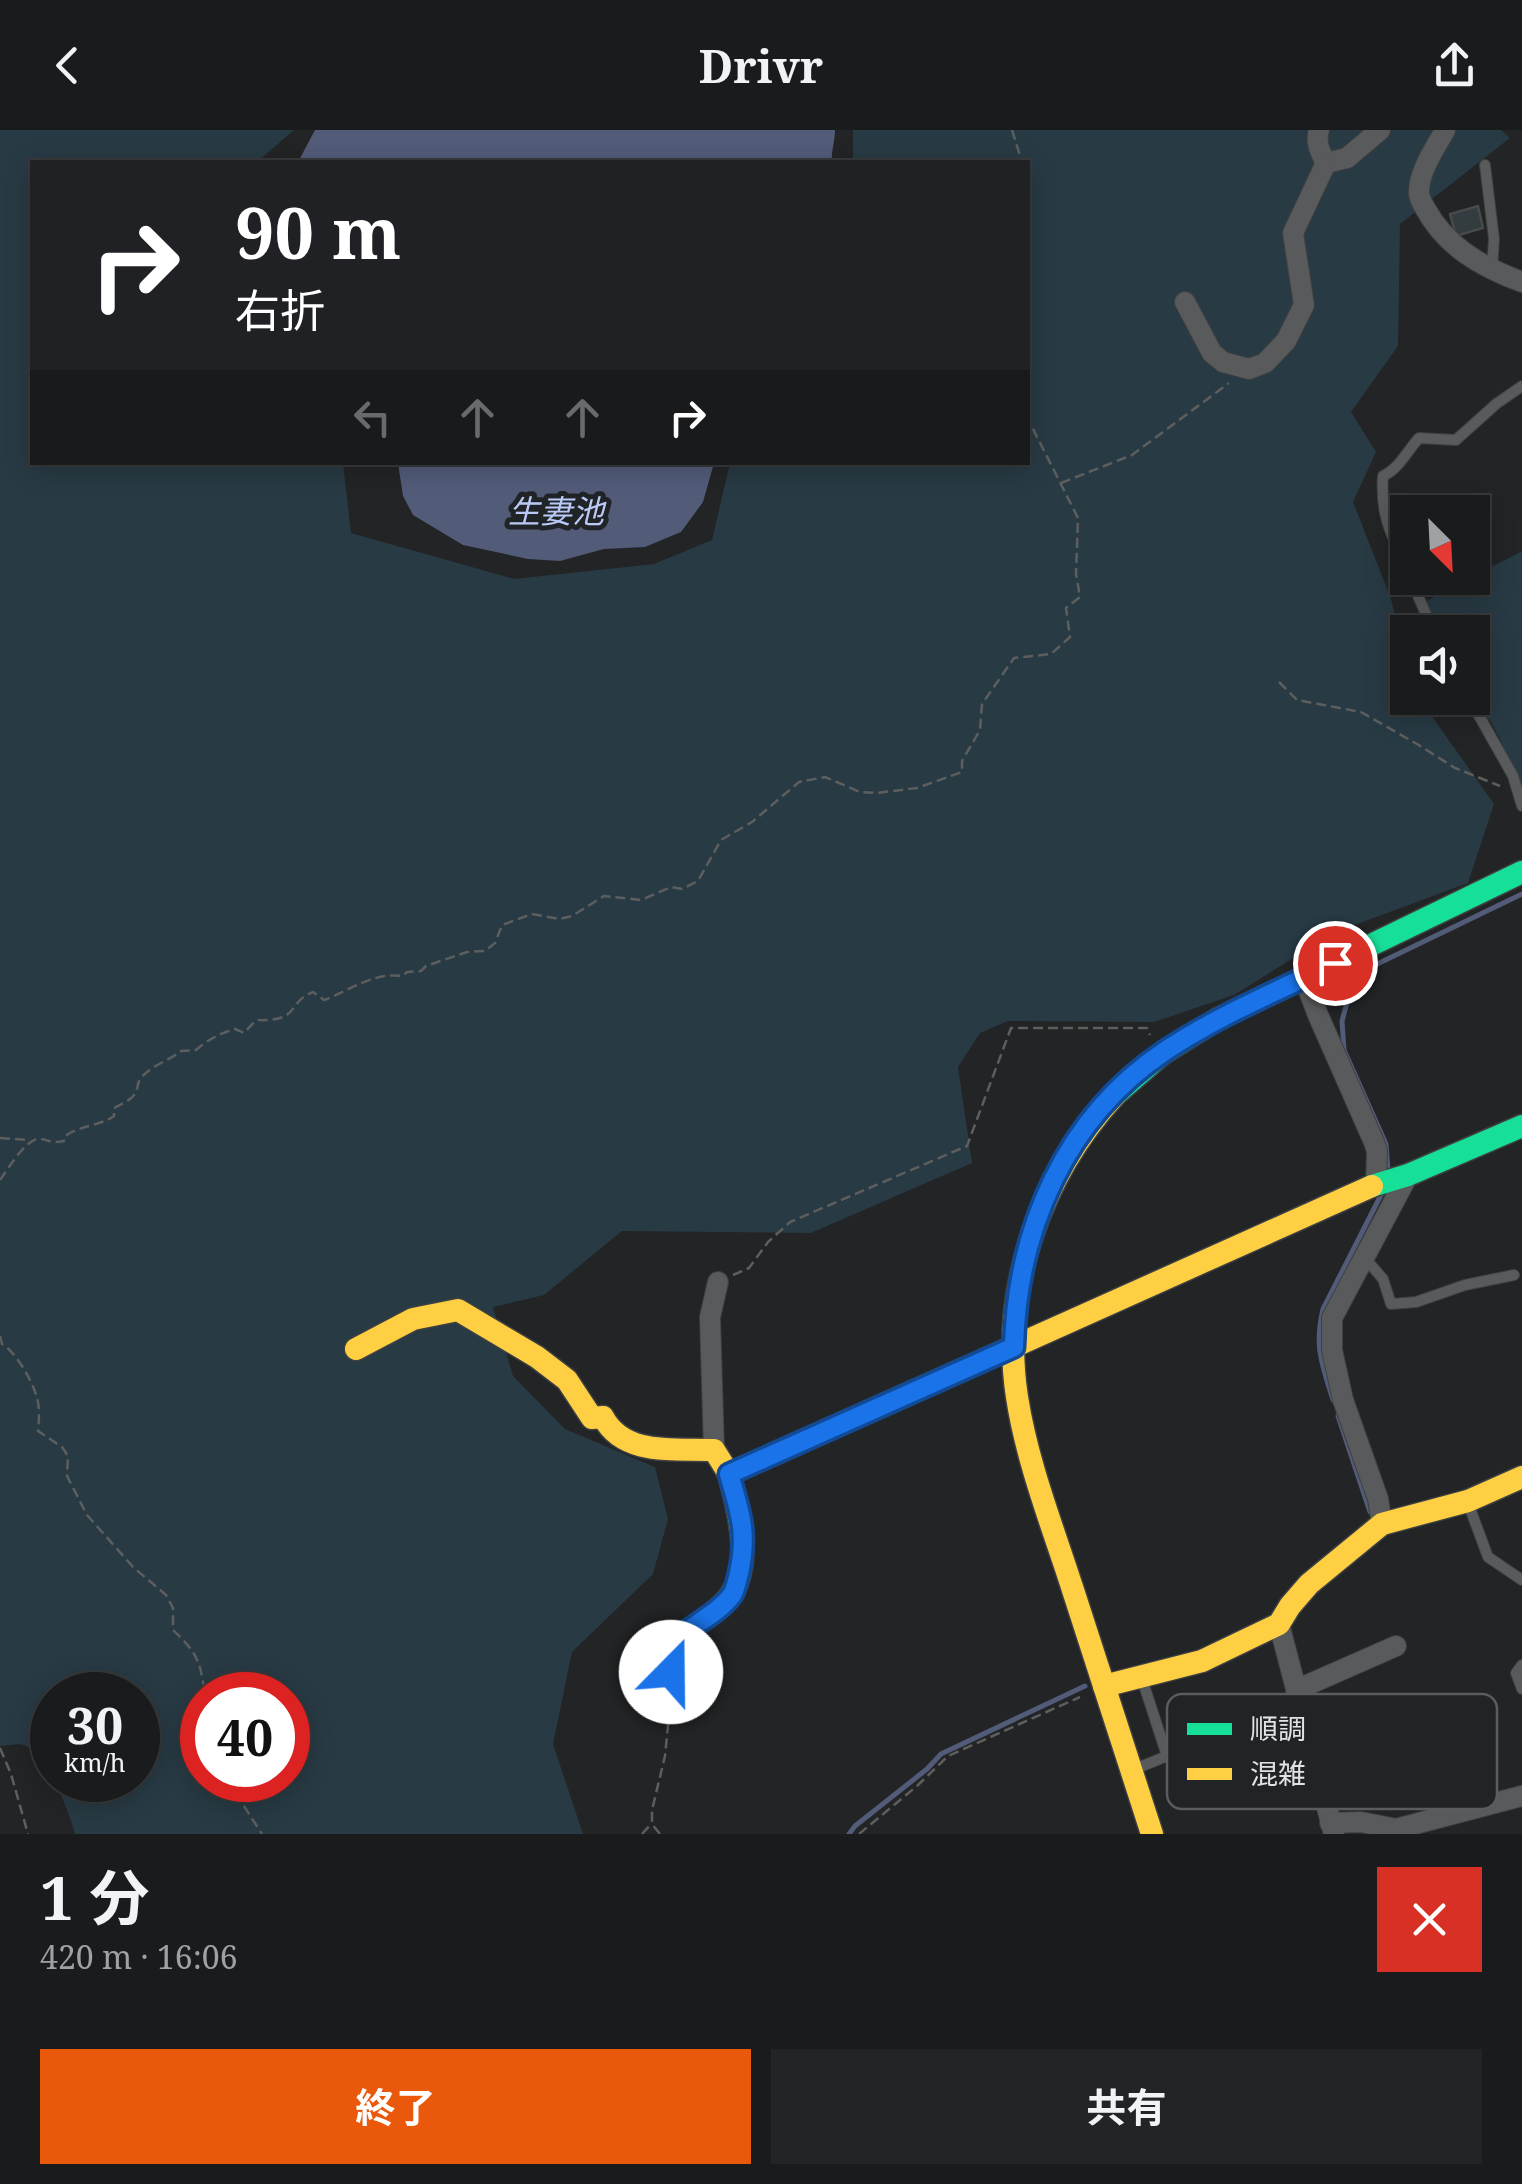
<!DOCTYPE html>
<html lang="ja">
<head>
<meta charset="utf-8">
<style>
	body { margin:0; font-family:"Noto Serif","Noto Sans JP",serif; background:#232425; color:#f1f3f6; height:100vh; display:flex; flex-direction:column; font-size:38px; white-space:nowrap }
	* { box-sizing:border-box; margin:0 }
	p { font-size:32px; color:#9fa1a3 }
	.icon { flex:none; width:55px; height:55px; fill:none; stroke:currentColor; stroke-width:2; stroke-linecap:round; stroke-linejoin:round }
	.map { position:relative; height:1704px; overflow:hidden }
	.drawer { display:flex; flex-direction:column; background:#1a1b1c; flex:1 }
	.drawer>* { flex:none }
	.banner { position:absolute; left:30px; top:30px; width:1000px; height:305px; border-radius:0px; box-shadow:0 5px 25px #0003,0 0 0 2px #38393b; background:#202124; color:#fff; overflow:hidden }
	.needle { width:65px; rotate:156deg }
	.controls { position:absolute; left:1390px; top:365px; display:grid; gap:20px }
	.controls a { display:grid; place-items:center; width:100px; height:100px; border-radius:0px; background:#1a1b1c; box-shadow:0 5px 25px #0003,0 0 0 2px #38393b; font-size:50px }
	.speed { position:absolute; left:30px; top:1542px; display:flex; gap:20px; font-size:50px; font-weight:700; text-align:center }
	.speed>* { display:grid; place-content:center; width:130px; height:130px; border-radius:50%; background:#1a1b1c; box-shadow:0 5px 25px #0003,0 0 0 2px #38393b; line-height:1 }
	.speed small { font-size:25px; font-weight:400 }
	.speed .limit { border:15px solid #d22; background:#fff; color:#111 }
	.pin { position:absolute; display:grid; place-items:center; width:85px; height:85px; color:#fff; margin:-42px; border:5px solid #fff; border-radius:50%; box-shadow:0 2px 10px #0007 }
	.me { position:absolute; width:110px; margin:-55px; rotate:22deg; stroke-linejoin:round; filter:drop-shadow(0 0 8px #0008) }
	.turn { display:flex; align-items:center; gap:35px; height:210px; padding:0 40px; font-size:45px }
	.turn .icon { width:130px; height:130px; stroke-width:2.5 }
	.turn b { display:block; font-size:70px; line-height:85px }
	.lanes { display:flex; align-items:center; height:95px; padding:0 40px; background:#0003; justify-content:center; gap:50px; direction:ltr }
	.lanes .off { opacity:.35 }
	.round { display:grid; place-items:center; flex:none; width:105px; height:105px; border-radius:0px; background:#232425 }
	.headline { display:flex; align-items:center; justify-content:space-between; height:170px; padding:0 40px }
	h1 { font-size:60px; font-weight:700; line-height:75px }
	.button { display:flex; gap:20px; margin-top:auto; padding:20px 40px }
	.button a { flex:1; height:115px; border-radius:0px; background:#ea580c; color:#fff; font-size:40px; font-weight:700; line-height:115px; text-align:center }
	.button a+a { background:#232425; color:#f1f3f6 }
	header { display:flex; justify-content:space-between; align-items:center; height:130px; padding:0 40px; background:#1a1b1c; font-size:45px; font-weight:700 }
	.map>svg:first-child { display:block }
	.green { fill:#283a44; fill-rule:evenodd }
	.water { fill:#525b78 }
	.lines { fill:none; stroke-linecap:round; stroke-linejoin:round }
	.stream { stroke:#525b78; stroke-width:5 }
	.building { fill:#333d3f; stroke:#494a4b; stroke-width:2.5 }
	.lane-casing { stroke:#3e4041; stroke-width:12 }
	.street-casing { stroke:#3e4041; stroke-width:22 }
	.fast-casing { stroke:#3e4041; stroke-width:25 }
	.slow-casing { stroke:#3e4041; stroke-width:25 }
	.path { stroke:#5d5e5e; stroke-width:2.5; stroke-dasharray:10 5; stroke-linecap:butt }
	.lane { stroke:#595a5b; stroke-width:10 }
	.street { stroke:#595a5b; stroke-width:20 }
	.fast { stroke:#16e098; stroke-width:22 }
	.slow { stroke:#ffcf43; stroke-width:22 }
	.route-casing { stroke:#114b97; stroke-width:25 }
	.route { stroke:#1a73e8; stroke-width:18 }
	.labels { text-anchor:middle; stroke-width:10; stroke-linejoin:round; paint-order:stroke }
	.water-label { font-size:32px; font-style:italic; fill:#bac8f6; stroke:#212426 }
	.key { fill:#212426; stroke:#5a5d5f; stroke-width:2.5 }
	.key-label { font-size:28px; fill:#e0e2e3 }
</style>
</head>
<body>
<header><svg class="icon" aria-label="back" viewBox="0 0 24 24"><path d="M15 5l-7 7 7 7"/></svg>Drivr<svg class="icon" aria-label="share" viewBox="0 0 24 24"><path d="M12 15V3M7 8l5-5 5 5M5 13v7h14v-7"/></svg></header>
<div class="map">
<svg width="1522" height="1704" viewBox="0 0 1522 1704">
	<rect width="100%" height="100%" fill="#222425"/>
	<g class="green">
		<path d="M 0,0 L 294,0 L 257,32 L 32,32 L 32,332 L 343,333 L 351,403 L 514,449 L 654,434 L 712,410 L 730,333 L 1028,332 L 1028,32 L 853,32 L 853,0 L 1501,0 L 1510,8 L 1400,94 L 1398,216 L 1351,282 L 1376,322 L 1353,372 L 1390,466 L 1407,529 L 1408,568 L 1419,568 L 1494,674 L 1468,753 L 1333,803 L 1234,865 L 1154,892 L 1008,891 L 980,903 L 958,937 L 972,1033 L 811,1103 L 622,1101 L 544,1165 L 493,1177 L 513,1246 L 565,1299 L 655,1337 L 668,1389 L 653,1444 L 572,1522 L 553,1614 L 583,1704 L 75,1704 C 69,1682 47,1623 24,1615 C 18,1613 7,1616 0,1616 ZM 52,1565 L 138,1565 L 138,1650 L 52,1650 ZM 202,1565 L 288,1565 L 288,1650 L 202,1650 Z"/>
		<path d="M 1522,421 L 1522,662 L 1500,609 L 1491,592 L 1471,568 L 1472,502 L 1430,502 L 1417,476 Z"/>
	</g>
	<g class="water">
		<path d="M 315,0 L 835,0 C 835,12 831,21 832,32 L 298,32 Z"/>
		<path d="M 398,333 L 398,332 L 714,333 L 703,372 L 681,402 L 645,417 L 604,419 L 560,431 L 528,429 L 463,415 L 413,385 L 403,366 Z"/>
	</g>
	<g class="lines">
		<g class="stream">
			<path d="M 1388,1039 L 1386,1014 L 1344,920 L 1342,891 L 1349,865 L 1369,838 L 1522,764"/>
			<path d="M 1333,1270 C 1322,1234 1314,1217 1323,1179 L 1382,1063"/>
			<path d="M 1338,1286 L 1370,1382"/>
			<path d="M 849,1704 L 855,1696 L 927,1639 L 941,1624 L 1085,1556"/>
		</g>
	</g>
	<path class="building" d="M 1478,76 L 1483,98 L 1456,106 L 1450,84 Z"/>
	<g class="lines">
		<g class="lane-casing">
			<g id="lane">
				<path d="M 1485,35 L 1494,109 L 1492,139"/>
				<path d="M 1408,442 C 1392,406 1380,386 1383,346 C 1399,339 1407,321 1419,308 L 1456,310 L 1496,274 L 1522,256"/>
				<path d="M 1410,448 L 1434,502"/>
				<path d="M 1469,568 L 1513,646 L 1522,676"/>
				<path d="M 1364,1127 L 1383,1149 L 1391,1174 L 1416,1172 L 1465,1155 L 1514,1145"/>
				<path d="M 1468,1373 L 1488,1427 L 1522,1450"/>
				<path d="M 1522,1535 L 1516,1543 L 1522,1559"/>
				<path d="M 1135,1639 L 1167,1626 L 1143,1552"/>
			</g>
		</g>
		<g class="street-casing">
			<g id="street">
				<path d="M 1319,0 C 1315,12 1320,22 1326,33"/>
				<path d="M 1445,0 C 1435,19 1418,42 1419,64 C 1420,69 1423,75 1425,78 C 1446,117 1482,137 1522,152"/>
				<path d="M 1326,33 L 1347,28 L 1380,0"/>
				<path d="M 1185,172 L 1212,223 L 1223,232 L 1249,239 L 1265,233 L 1286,211 L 1304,175 L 1293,103 L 1326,33"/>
				<path d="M 1304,848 L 1318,885 L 1374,1012 L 1377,1021 L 1376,1054"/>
				<path d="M 714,1320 L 710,1187 L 718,1152"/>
				<path d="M 1382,1394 L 1378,1369 L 1343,1270 L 1332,1220 L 1332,1188 L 1408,1045"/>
				<path d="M 1279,1494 L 1334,1704"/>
				<path d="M 1296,1560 L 1396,1516"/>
				<path d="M 1330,1693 L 1361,1692 L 1396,1699 L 1522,1666"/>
			</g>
		</g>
		<g class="fast-casing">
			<g id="fast">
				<path d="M 1115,965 L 1162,924 L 1218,889 L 1522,742"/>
				<path d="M 1372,1056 L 1408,1045 L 1522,996"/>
				<path d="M 671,1541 L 672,1513 C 688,1499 708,1489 723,1474 C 756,1443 739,1382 729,1344 L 984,1230"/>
			</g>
		</g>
		<g class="slow-casing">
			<g id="slow">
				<path d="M 1115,965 C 1042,1045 1000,1157 1017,1267 C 1027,1332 1052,1395 1072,1457 C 1099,1539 1125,1622 1152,1704"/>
				<path d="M 356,1219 L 413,1189 L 458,1180 L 537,1227 L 567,1250 L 592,1288 L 603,1287 C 624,1327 676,1318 714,1320 L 729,1344"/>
				<path d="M 984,1230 L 1372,1056"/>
				<path d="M 1104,1556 L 1202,1531 L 1279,1494 L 1290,1476 L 1309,1454 L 1382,1394 L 1468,1371 L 1522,1347"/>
			</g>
		</g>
		<g class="path">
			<path d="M 1012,0 L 1022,32"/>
			<path d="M 1028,79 L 1028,144"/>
			<path d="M 1061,353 L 1132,325 L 1229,253"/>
			<path d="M 1279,552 L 1297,570 L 1361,582 L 1417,614 L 1455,638 L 1500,656"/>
			<path d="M 0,1008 L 28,1010"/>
			<path d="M 0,1050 C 8,1039 27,1007 40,1009 C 52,1010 48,1014 64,1011 L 64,1007 C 79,995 98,997 114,986 L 114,978 C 121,974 130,971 135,964 C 138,959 137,954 140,949 C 151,935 169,931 181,921 L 196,920 C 207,910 221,903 235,899 L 244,903 L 256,890 C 302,892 285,873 313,862 L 324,870 C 351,860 373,842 403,846 L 407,842 L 421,841 L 426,836 L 467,822 L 485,821 L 495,813 L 502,795 L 532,784 L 559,789 L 572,786 L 604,766 L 641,770 L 671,757 L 682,759 L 698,751 L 721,710 L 752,692 L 799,652 L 825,647 L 860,662 L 877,663 L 917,658 L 962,642 L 962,631 L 980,600 L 982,574 L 1014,528 L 1051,524 L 1070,507 L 1066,478 L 1080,467 L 1076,444 L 1078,388 L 1028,289"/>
			<path d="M 733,1145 L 749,1138 L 768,1112 L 790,1092 L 967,1016 L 1011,898 L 1147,898 L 1150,905"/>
			<path d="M 0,1206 L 2,1214 C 16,1222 33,1252 37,1268 C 40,1278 39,1291 38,1301 L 62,1317 L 68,1326 L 67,1346 L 87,1385 L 133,1437 L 166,1465 L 173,1478 L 173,1500 C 198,1524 200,1530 205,1565"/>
			<path d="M 0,1618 L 11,1644 L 28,1704"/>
			<path d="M 252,1650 L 254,1653 L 253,1664 L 246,1657 L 246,1666 L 242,1673 L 262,1704"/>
			<path d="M 642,1704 L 651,1694"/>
			<path d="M 660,1704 L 652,1694 L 652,1680 L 665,1626 L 671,1565"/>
			<path d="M 859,1704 L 917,1656 L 948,1626 L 1080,1567"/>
		</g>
		<use href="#lane" class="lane"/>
		<use href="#street" class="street"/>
		<use href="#fast" class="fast"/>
		<use href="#slow" class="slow"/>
	</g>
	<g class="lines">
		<g class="route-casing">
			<path id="route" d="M 671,1542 L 672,1514 C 690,1495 716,1486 732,1465 C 736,1459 737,1450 739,1443 C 748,1402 740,1383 729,1344 L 1014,1217 C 1017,1100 1065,988 1165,921 C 1219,885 1278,861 1335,833"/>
		</g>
		<use href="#route" class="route"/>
	</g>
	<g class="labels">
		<g class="water-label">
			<text x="556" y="393">生妻池</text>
		</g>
	</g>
	<rect x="1167" y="1564" width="330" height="115" rx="15" class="key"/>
	<rect x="1187" y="1593" width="45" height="12" fill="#16e098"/>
	<rect x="1187" y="1638" width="45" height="12" fill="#ffcf43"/>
	<g class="key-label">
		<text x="1250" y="1609">順調</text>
		<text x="1250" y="1654">混雑</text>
	</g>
</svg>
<div class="controls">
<a><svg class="needle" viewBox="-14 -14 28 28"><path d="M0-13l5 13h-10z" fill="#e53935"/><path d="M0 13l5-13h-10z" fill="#9fa1a3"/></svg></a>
<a><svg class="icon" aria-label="sound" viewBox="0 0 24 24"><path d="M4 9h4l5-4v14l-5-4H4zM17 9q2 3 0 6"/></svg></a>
</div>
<div class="speed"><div>30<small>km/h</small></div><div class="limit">40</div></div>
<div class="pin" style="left:1335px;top:833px;background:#d93025"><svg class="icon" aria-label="arrive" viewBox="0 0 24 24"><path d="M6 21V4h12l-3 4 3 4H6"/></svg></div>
<svg class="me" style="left:671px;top:1542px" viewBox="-20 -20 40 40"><circle r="19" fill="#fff"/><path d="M0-13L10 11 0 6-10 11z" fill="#1a73e8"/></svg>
<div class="banner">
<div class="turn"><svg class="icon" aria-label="right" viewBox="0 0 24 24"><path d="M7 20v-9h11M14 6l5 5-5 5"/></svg><div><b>90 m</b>右折</div></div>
<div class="lanes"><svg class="icon off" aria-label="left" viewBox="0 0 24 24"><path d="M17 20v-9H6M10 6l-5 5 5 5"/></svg><svg class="icon off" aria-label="ahead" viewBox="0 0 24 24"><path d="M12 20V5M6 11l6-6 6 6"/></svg><svg class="icon off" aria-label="ahead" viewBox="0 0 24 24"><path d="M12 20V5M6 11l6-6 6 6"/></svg><svg class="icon" aria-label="right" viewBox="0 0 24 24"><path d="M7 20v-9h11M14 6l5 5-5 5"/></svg></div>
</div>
</div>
<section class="drawer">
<div class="headline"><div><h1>1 分</h1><p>420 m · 16:06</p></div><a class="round" style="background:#d93025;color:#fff"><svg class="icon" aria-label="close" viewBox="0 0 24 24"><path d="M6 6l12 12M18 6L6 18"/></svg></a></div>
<div class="button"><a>終了</a><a>共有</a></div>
</section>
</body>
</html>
